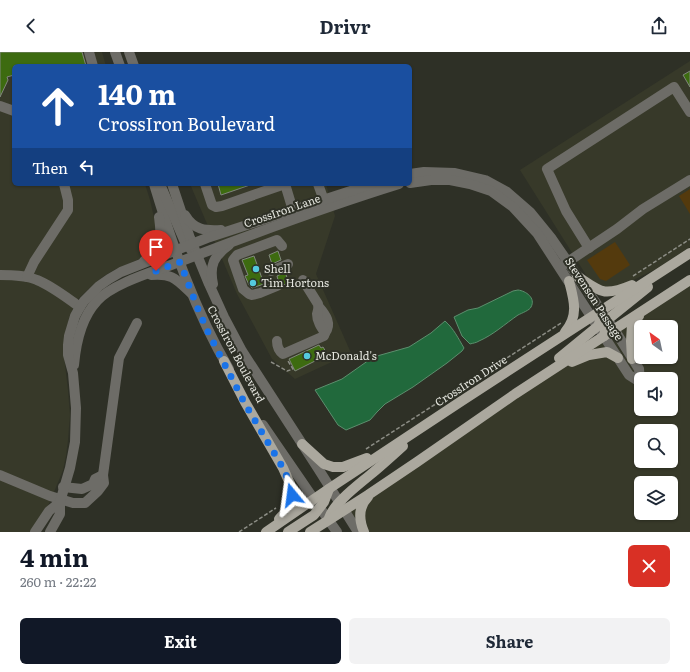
<!DOCTYPE html>
<html lang="en">
<head>
<meta charset="utf-8">
<style>
	body { margin:0; font-family:Literata,serif; background:#f2f2f3; color:#1f2937; height:100vh; display:flex; flex-direction:column; font-size:15px; white-space:nowrap }
	* { box-sizing:border-box; margin:0 }
	p { font-size:13px; color:#747a83 }
	.icon { flex:none; width:22px; height:22px; fill:none; stroke:currentColor; stroke-width:2; stroke-linecap:round; stroke-linejoin:round }
	.map { position:relative; height:480px; overflow:hidden }
	.panel { display:flex; flex-direction:column; background:#fff; flex:1 }
	.panel>* { flex:none }
	.banner { position:absolute; left:12px; top:12px; width:400px; height:122px; border-radius:6px; box-shadow:0 1px 3px #0004; background:#1a4fa0; color:#fff; overflow:hidden }
	.needle { width:26px; rotate:327deg }
	.buttons { position:absolute; left:634px; top:268px; display:grid; gap:8px }
	.buttons a { display:grid; place-items:center; width:44px; height:44px; border-radius:6px; background:#fff; box-shadow:0 1px 3px #0004; font-size:20px }
	.pin { position:absolute; display:grid; place-items:center; width:34px; height:34px; color:#fff; margin:-41px -17px; border-radius:50% 50% 50% 0; rotate:-45deg; box-shadow:0 0 4px #0007 }
	.pin .icon { rotate:45deg }
	.me { position:absolute; width:44px; margin:-22px; rotate:344deg; stroke-linejoin:round; filter:drop-shadow(0 0 3px #0008) }
	.turn { display:flex; align-items:center; gap:14px; height:84px; padding:0 20px; font-size:18px }
	.turn .icon { width:52px; height:52px; stroke-width:2.5 }
	.turn b { display:block; font-size:28px; line-height:34px }
	.then { display:flex; align-items:center; height:38px; padding:0 20px; background:#0003; gap:8px; font-size:15px }
	.round { display:grid; place-items:center; flex:none; width:42px; height:42px; border-radius:6px; background:#f2f2f3 }
	.headline { display:flex; align-items:center; justify-content:space-between; height:68px; padding:0 20px }
	h1 { font-size:24px; font-weight:700; line-height:30px; color:#111827 }
	.cta { display:flex; gap:8px; margin-top:auto; padding:8px 20px }
	.cta a { flex:1; height:46px; border-radius:6px; background:#111827; color:#fff; font-size:16px; font-weight:700; line-height:46px; text-align:center }
	.cta a+a { background:#f2f2f3; color:#1f2937 }
	header { display:flex; justify-content:space-between; align-items:center; height:52px; padding:0 20px; background:#fff; font-size:18px; font-weight:700 }
	.map>svg:first-child { display:block }
	.built { fill:#373929; fill-rule:evenodd }
	.green { fill:#543a0d }
	.water { fill:#21693c; stroke:#5c8e6d }
	.building { fill:#3d6b10; stroke:#80877c }
	.lines { fill:none; stroke-linecap:round; stroke-linejoin:round }
	.path { stroke:#8c8d85; stroke-width:1.5; stroke-dasharray:4 2; stroke-linecap:butt }
	.minor { stroke:#6d6c67; stroke-width:10 }
	.major { stroke:#aba89e; stroke-width:10 }
	.route { stroke:#1a73e8; stroke-width:7; stroke-dasharray:0 12.6 }
	.poi-dot { fill:#54cadd; stroke:#2e3026; stroke-width:1.5 }
	.labels { text-anchor:middle; stroke-width:4; stroke-linejoin:round; paint-order:stroke }
	.street-label { font-size:11px; fill:#e5e6df; stroke:#2e3026 }
	.poi-label { font-size:11px; fill:#e5e6df; stroke:#2e3026; text-anchor:start }
</style>
</head>
<body>
<header><svg class="icon" aria-label="back" viewBox="0 0 24 24"><path d="M15 5l-7 7 7 7"/></svg>Drivr<svg class="icon" aria-label="share" viewBox="0 0 24 24"><path d="M12 15V3M7 8l5-5 5 5M5 13v7h14v-7"/></svg></header>
<div class="map">
<svg width="690" height="480" viewBox="0 0 690 480">
	<rect width="100%" height="100%" fill="#2e3026"/>
	<g class="built">
		<path d="M 0,0 L 102,0 L 106,14 L 14,14 L 14,132 L 145,132 L 150,148 L 156,174 L 156,192 L 142,206 L 114,218 L 104,224 L 95,231 L 78,247 L 70,263 L 65,281 L 64,304 L 68,338 L 70,363 L 68,388 L 66,404 L 63,418 L 59,428 L 43,466 L 34,480 L 0,480 Z"/>
		<path d="M 690,9 L 690,195 L 656,217 L 619,235 L 604,236 L 588,226 L 520,118 Z"/>
		<path d="M 190,132 L 326,132 L 335,164 L 316,222 L 351,301 L 295,327 L 272,307 L 237,242 Z"/>
		<path d="M 690,228 L 690,480 L 358,480 L 344,458 ZM 641,275 L 671,275 L 671,305 L 641,305 ZM 641,327 L 671,327 L 671,357 L 641,357 ZM 641,379 L 671,379 L 671,409 L 641,409 ZM 641,431 L 671,431 L 671,461 L 641,461 Z"/>
	</g>
	<g class="green">
		<path d="M 690,137 L 690,162 L 679,144 Z"/>
		<path d="M 615,190 L 630,213 L 606,229 L 600,227 L 587,208 Z"/>
	</g>
	<g class="water">
		<path d="M 518,238 C 526,239 536,246 531,255 C 530,258 522,261 518,263 C 505,272 493,283 479,289 C 476,291 473,291 470,292 L 462,284 L 454,265 L 468,258 L 478,256 L 513,239 Z"/>
		<path d="M 445,269 C 454,277 458,286 464,296 L 462,299 L 447,311 L 413,335 L 385,352 L 377,360 L 370,368 L 346,378 L 338,373 L 315,338 L 342,327 L 369,308 L 377,304 L 409,295 L 431,281 Z"/>
	</g>
	<g class="building">
		<path d="M 0,0 L 82,0 L 86,14 L 14,14 L 14,23 L 7,25 L 8,28 L 0,45 Z"/>
		<path d="M 690,19 L 690,35 L 683,23 Z"/>
		<path d="M 218,132 L 250,132 L 250,133 L 221,143 Z"/>
		<path d="M 278,199 L 281,208 L 272,212 L 269,203 Z"/>
		<path d="M 254,204 L 264,232 L 252,236 L 249,233 L 245,224 L 248,223 L 242,208 Z"/>
		<path d="M 285,220 L 289,231 L 283,233 L 281,229 L 278,228 L 277,224 Z"/>
		<path d="M 319,293 L 321,296 L 323,295 L 326,300 L 322,302 L 323,305 L 295,319 L 289,307 Z"/>
	</g>
	<g class="lines">
		<g class="path">
			<path d="M 633,224 L 690,187"/>
			<path d="M 271,310 L 287,319 L 293,317 L 288,309"/>
			<path d="M 366,397 L 561,271"/>
			<path d="M 239,480 L 276,456"/>
		</g>
		<g class="minor">
			<path d="M 89,0 L 93,14"/>
			<path d="M 115,0 L 120,14"/>
			<path d="M 129,0 L 134,14"/>
			<path d="M 0,54 L 14,59"/>
			<path d="M 410,122 L 424,120 L 455,121 L 485,128 L 507,140 L 530,160 L 552,187 L 614,277 L 639,317 L 640,330"/>
			<path d="M 410,131 L 431,128 L 450,128 L 470,132 L 491,139 L 513,155 L 537,181 L 629,323 L 640,330"/>
			<path d="M 154,132 C 173,195 195,259 229,317"/>
			<path d="M 160,132 L 184,188 L 192,199"/>
			<path d="M 172,132 L 190,186 L 209,232 L 224,265 L 242,299 L 319,418 L 358,480"/>
			<path d="M 205,132 L 212,153 L 216,155 L 222,154 L 285,132"/>
			<path d="M 285,132 L 295,165"/>
			<path d="M 318,132 L 326,154"/>
			<path d="M 185,163 C 194,178 205,179 221,178"/>
			<path d="M 589,196 L 566,159 L 547,117 L 674,35 L 690,60"/>
			<path d="M 144,209 C 162,196 162,186 159,165"/>
			<path d="M 563,213 L 617,177 L 643,157 L 690,128"/>
			<path d="M 271,219 L 288,212"/>
			<path d="M 0,223 C 12,223 26,223 37,228 C 52,234 67,246 80,255"/>
			<path d="M 151,223 C 172,221 176,227 191,241"/>
			<path d="M 27,225 L 34,210 L 68,158 L 68,148 L 64,132"/>
			<path d="M 213,232 C 209,213 214,204 229,193"/>
			<path d="M 277,234 L 260,241 L 252,243 L 249,242 L 243,237 L 233,208 L 237,203 L 277,188 L 282,194"/>
			<path d="M 319,255 C 326,263 332,272 325,281"/>
			<path d="M 277,289 C 277,295 279,299 283,302 L 324,284 L 325,281 C 321,275 317,269 317,262 C 318,258 319,256 318,252 L 303,228"/>
			<path d="M 74,313 C 76,290 81,266 97,249 C 113,231 156,219 179,210 C 252,182 325,155 399,132"/>
			<path d="M 263,373 L 320,456 L 337,480"/>
			<path d="M 0,423 L 50,444 L 73,451 L 85,451 L 98,439 L 104,431 L 103,423 L 95,427 L 93,432 L 82,437 L 63,435"/>
			<path d="M 103,423 L 119,306 L 137,271"/>
			<path d="M 35,480 L 49,459 L 60,450"/>
			<path d="M 50,480 L 60,462 L 60,450 L 70,416 L 75,390 L 76,356 L 73,321 L 68,303 L 68,293 L 69,284 L 75,264 L 80,255 L 84,249 L 99,234 L 109,227 L 121,220 L 207,186 L 372,132"/>
		</g>
		<g class="major">
			<path d="M 577,224 C 601,240 603,245 632,233"/>
			<path d="M 565,280 C 579,264 574,248 569,229"/>
			<path d="M 604,284 L 607,268 L 648,235"/>
			<path d="M 559,306 L 598,274 L 600,269 L 601,258"/>
			<path d="M 632,307 L 631,289 L 632,272 L 639,264"/>
			<path d="M 224,309 L 245,350 L 283,416 L 291,434 L 293,443 L 291,449 L 288,457 L 279,467"/>
			<path d="M 572,310 L 589,303 L 607,300 L 618,306"/>
			<path d="M 302,392 L 324,412 L 333,415 L 343,415 L 367,406"/>
			<path d="M 329,466 C 334,451 357,434 370,423 C 381,414 392,404 403,394"/>
			<path d="M 266,480 L 330,436 L 460,350 L 690,201"/>
			<path d="M 288,480 L 314,463 L 324,450 L 329,437"/>
			<path d="M 310,480 L 368,443 L 417,410 L 515,342 L 690,228"/>
			<path d="M 364,480 C 359,468 358,455 368,445"/>
		</g>
	</g>
	<g class="lines">
		<path class="route" d="M 156,219 L 180,210 L 198,257 L 208,280 L 244,350 L 283,416 L 291,434 L 292,443"/>
	</g>
	<g class="poi-dot">
		<circle cx="256" cy="217" r="4"/>
		<circle cx="253" cy="231" r="4"/>
		<circle cx="307" cy="304" r="4"/>
	</g>
	<g class="labels">
		<g class="street-label">
			<text transform="translate(282 159) rotate(-19)" y="4">CrossIron Lane</text>
			<text transform="translate(594 247) rotate(57)" y="4">Stevenson Passage</text>
			<text transform="translate(236 302) rotate(62)" y="4">CrossIron Boulevard</text>
			<text transform="translate(471 329) rotate(-33)" y="4">CrossIron Drive</text>
		</g>
		<g class="poi-label">
			<text x="264" y="221">Shell</text>
			<text x="261" y="235">Tim Hortons</text>
			<text x="315" y="308">McDonald's</text>
		</g>
	</g>
</svg>
<div class="buttons">
<a><svg class="needle" viewBox="-14 -14 28 28"><path d="M0-13l5 13h-10z" fill="#e53935"/><path d="M0 13l5-13h-10z" fill="#747a83"/></svg></a>
<a><svg class="icon" aria-label="sound" viewBox="0 0 24 24"><path d="M4 9h4l5-4v14l-5-4H4zM17 9q2 3 0 6"/></svg></a>
<a><svg class="icon" aria-label="search" viewBox="0 0 24 24"><circle cx="10" cy="10" r="6"/><path d="M15 15l6 6"/></svg></a>
<a><svg class="icon" aria-label="layers" viewBox="0 0 24 24"><path d="M12 4l9 5-9 5-9-5zM3 14l9 5 9-5"/></svg></a>
</div>
<div class="pin" style="left:156px;top:219px;background:#d93025"><svg class="icon" aria-label="arrive" viewBox="0 0 24 24"><path d="M6 21V4h12l-3 4 3 4H6"/></svg></div>
<svg class="me" style="left:292px;top:443px" viewBox="-20 -20 40 40"><path d="M0-17L14 15 0 8-14 15z" fill="#1a73e8" stroke="#fff" stroke-width="4"/></svg>
<div class="banner">
<div class="turn"><svg class="icon" aria-label="ahead" viewBox="0 0 24 24"><path d="M12 20V5M6 11l6-6 6 6"/></svg><div><b>140 m</b>CrossIron Boulevard</div></div>
<div class="then">Then<svg class="icon" aria-label="left" viewBox="0 0 24 24"><path d="M17 20v-9H6M10 6l-5 5 5 5"/></svg></div>
</div>
</div>
<section class="panel">
<div class="headline"><div><h1>4 min</h1><p>260 m · 22:22</p></div><a class="round" style="background:#d93025;color:#fff"><svg class="icon" aria-label="close" viewBox="0 0 24 24"><path d="M6 6l12 12M18 6L6 18"/></svg></a></div>
<div class="cta"><a>Exit</a><a>Share</a></div>
</section>
</body>
</html>
